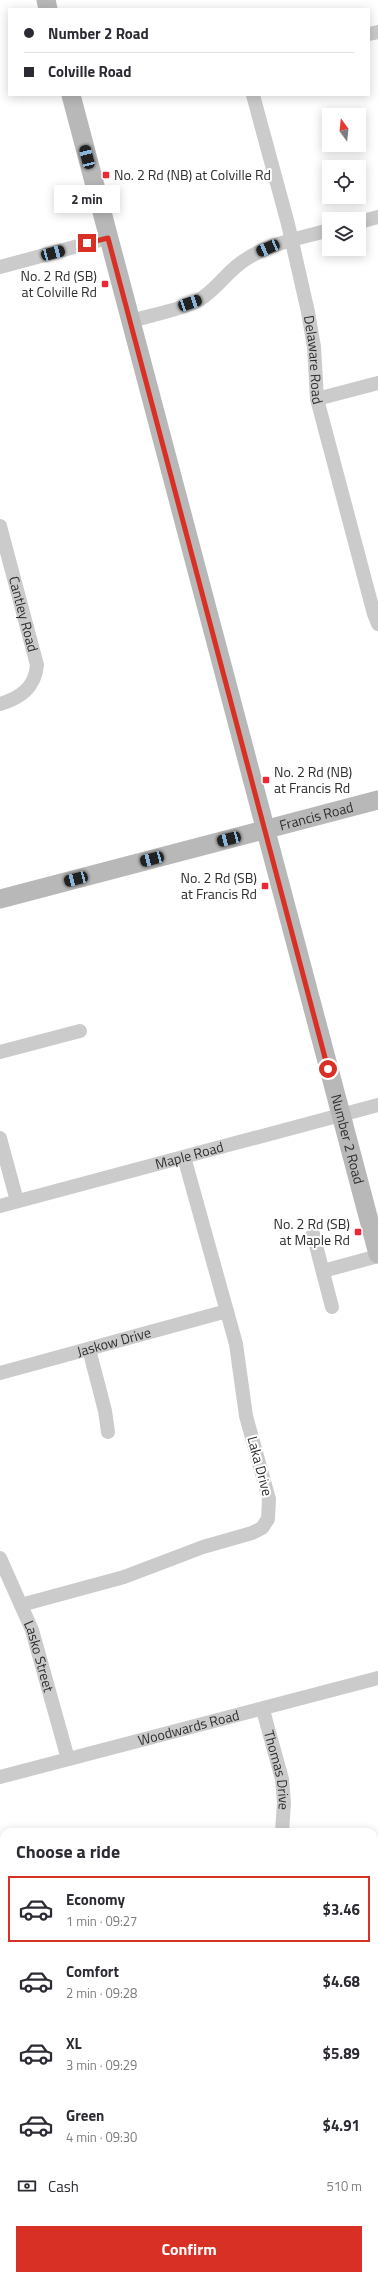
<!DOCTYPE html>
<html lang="en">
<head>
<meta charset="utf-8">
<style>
  :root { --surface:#fff; --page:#f7f7f7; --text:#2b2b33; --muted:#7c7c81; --line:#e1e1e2; --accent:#d93025 }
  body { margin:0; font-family:"Titillium Web",sans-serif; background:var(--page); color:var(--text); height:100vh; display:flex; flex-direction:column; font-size:15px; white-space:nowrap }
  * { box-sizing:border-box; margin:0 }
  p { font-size:13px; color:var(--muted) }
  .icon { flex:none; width:22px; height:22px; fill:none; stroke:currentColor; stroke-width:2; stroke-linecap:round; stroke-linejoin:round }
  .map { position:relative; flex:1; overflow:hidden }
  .sheet { position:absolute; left:0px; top:1828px; width:378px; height:452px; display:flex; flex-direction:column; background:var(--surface); border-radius:12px 12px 0 0; box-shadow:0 2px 10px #0003 }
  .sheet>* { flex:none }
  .banner { position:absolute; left:8px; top:8px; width:362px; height:88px; border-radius:0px; box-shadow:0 2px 10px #0003; display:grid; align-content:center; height:88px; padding:0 16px; background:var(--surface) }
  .needle { width:26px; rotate:345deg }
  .tools { position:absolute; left:322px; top:108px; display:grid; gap:8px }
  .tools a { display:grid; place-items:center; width:44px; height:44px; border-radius:0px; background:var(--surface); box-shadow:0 2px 10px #0003; font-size:20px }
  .end { position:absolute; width:18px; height:18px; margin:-9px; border:5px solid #d93025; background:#fff; box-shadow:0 0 0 2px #fff }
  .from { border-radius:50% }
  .bubble { position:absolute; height:28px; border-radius:0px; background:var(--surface); box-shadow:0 2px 10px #0003; font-size:13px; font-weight:700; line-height:28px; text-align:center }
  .car { position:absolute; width:12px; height:24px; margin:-12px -6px; border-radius:5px; box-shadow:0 0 3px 1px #0007; background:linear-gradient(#222 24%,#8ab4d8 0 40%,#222 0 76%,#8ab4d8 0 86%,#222 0) }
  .banner b { display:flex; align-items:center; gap:14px; height:38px; font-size:15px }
  .banner b+b { border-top:1px solid var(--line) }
  .banner i { width:10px; height:10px; background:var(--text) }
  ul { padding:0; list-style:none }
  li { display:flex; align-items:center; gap:12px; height:66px; margin:0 8px 6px; padding:0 8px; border:2px solid transparent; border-radius:0px }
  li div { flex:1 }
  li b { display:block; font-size:15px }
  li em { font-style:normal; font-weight:700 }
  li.current { border-color:var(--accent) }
  li>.icon { width:36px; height:36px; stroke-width:1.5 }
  h2 { padding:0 16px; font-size:18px; line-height:48px }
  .pay { display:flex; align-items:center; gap:10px; height:44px; padding:0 16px; font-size:15px }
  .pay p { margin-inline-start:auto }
  .primary-button { display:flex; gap:8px; margin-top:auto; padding:8px 16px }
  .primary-button a { flex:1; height:46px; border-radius:0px; background:var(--accent); color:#fff; font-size:16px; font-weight:700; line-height:46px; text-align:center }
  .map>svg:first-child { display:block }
</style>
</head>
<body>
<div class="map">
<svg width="378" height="2280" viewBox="0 0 378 2280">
  <defs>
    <pattern id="park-tufts" width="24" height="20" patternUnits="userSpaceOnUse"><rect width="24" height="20" fill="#e4ecda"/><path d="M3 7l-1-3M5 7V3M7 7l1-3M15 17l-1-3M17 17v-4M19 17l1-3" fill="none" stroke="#c4cbbb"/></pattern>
  </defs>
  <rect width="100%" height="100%" fill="#fff"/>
  <path fill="url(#park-tufts)" d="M1,1835l3,10v263l-4,1z"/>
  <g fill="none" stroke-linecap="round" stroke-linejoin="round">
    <g stroke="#cbcbcb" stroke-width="14">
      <path d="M369,34l9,-2"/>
      <path id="s1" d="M253,95l35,129 20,88 6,35 3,52 57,215 4,10"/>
      <path d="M359,222l19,-5"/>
      <path d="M0,267l108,-29"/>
      <path d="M131,321c20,-6 50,-11 68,-21 15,-9 25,-24 39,-35 26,-21 60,-26 91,-35"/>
      <path d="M317,399l61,-16"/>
      <path id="s2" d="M0,526l37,139c-2,23 -17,33 -37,39"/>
      <path d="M0,1052l80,-21"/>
      <path d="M0,1138l17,63"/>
      <path id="s3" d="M0,1206l378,-101"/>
      <path d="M313,1234l19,73"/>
      <path d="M323,1271l55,-15"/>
      <path d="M89,1349l16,62 3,21"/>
      <path id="s4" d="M0,1373l227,-62"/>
      <path id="s5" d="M0,1558l32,72 36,129"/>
      <path d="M21,1605l103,-28 79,-30 49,-14 10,-5 6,-9 1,-20 -23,-83 -10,-72 -52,-187"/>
      <path id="s6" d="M263,1710l19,69 2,24 -2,29"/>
      <path id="s7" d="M0,1777l378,-99"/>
      <path d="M374,1856h4"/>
      <path d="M374,2072l4,-1"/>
      <path d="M0,2179l4,-1"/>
    </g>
    <g stroke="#b8b8b8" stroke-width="19">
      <path d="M46,0l2,9"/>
      <path id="s8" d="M71,95l307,1159"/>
      <path id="s9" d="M0,899l378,-99"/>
      <path d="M374,2247l4,-1"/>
      <path d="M249,2280l15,-4"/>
    </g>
  </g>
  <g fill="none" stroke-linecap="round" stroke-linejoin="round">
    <path stroke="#d93025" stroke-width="5" d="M87,243l21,-5 220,831"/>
  </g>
  <g fill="#ed2834" stroke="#fff" stroke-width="1.5">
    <rect x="102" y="171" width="8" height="8" rx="2"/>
    <rect x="101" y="280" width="8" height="8" rx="2"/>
    <rect x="262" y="776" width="8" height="8" rx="2"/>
    <rect x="261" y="882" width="8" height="8" rx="2"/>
    <rect x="354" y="1228" width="8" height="8" rx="2"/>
  </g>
  <g text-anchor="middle" stroke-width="4" stroke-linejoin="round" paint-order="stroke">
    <g font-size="14" fill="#2e2e2e" stroke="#fff" text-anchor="end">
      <text x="114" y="180" text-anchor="start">No. 2 Rd (NB) at Colville Rd</text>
      <text x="97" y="281">No. 2 Rd (SB)<tspan x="97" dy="16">at Colville Rd</tspan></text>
      <text x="274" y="777" text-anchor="start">No. 2 Rd (NB)<tspan x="274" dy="16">at Francis Rd</tspan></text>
      <text x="257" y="883">No. 2 Rd (SB)<tspan x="257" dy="16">at Francis Rd</tspan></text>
      <text x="350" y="1229">No. 2 Rd (SB)<tspan x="350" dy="16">at Maple Rd</tspan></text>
    </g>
    <g font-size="14" fill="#2e2e2e" stroke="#fff">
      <text dy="5" stroke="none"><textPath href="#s1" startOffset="272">Delaware Road</textPath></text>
      <text dy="5" stroke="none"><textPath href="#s2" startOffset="91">Cantley Road</textPath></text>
      <text dy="5" stroke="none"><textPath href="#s9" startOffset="327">Francis Road</textPath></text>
      <text dy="5" stroke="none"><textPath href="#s8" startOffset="1080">Number 2 Road</textPath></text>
      <text dy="5" stroke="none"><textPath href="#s3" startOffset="196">Maple Road</textPath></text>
      <text dy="5" stroke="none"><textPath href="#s4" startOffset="118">Jaskow Drive</textPath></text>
      <text transform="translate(260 1466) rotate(75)" y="5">Laka Drive</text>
      <text dy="5" stroke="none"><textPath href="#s5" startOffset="106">Lasko Street</textPath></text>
      <text dy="5" stroke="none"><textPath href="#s7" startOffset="195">Woodwards Road</textPath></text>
      <text dy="5" stroke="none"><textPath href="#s6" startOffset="62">Thomas Drive</textPath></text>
    </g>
  </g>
</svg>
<div class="tools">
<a><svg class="needle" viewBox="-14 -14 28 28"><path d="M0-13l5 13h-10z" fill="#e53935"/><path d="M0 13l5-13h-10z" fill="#7c7c81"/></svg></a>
<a><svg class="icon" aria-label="locate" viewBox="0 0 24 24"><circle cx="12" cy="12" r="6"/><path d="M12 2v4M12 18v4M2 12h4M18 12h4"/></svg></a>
<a><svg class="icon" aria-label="layers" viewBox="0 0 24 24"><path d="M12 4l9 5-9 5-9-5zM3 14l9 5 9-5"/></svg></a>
</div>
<i class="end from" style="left:328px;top:1069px"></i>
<i class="end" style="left:87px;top:243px"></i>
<div class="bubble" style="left:54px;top:185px;width:66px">2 min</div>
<i class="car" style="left:87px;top:157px;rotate:346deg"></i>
<i class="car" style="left:268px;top:248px;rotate:247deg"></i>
<i class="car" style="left:53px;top:253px;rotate:75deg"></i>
<i class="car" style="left:190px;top:303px;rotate:71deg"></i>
<i class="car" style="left:229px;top:839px;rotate:255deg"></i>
<i class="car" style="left:152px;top:859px;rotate:255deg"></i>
<i class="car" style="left:76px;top:879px;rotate:255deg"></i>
<div class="banner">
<b><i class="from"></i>Number 2 Road</b>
<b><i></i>Colville Road</b>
</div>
<section class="sheet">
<h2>Choose a ride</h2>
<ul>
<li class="current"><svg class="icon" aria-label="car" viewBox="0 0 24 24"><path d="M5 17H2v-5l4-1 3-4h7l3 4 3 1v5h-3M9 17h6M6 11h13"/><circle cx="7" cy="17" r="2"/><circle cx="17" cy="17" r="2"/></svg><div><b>Economy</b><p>1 min · 09:27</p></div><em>$3.46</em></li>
<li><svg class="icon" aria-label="car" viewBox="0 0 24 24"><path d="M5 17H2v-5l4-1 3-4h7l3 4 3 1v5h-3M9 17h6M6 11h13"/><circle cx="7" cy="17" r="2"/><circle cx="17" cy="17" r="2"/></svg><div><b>Comfort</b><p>2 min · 09:28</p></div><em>$4.68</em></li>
<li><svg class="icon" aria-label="car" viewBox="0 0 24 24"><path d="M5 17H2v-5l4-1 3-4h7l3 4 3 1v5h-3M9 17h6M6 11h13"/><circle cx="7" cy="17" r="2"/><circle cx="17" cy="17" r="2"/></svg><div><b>XL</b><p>3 min · 09:29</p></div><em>$5.89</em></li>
<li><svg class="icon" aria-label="car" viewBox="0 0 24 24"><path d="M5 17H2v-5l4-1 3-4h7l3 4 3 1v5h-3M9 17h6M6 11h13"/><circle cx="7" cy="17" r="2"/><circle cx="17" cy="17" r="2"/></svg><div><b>Green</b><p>4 min · 09:30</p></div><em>$4.91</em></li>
</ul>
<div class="pay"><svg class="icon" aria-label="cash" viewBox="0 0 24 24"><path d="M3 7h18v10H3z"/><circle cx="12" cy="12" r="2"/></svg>Cash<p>510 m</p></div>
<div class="primary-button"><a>Confirm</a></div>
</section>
</div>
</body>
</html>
